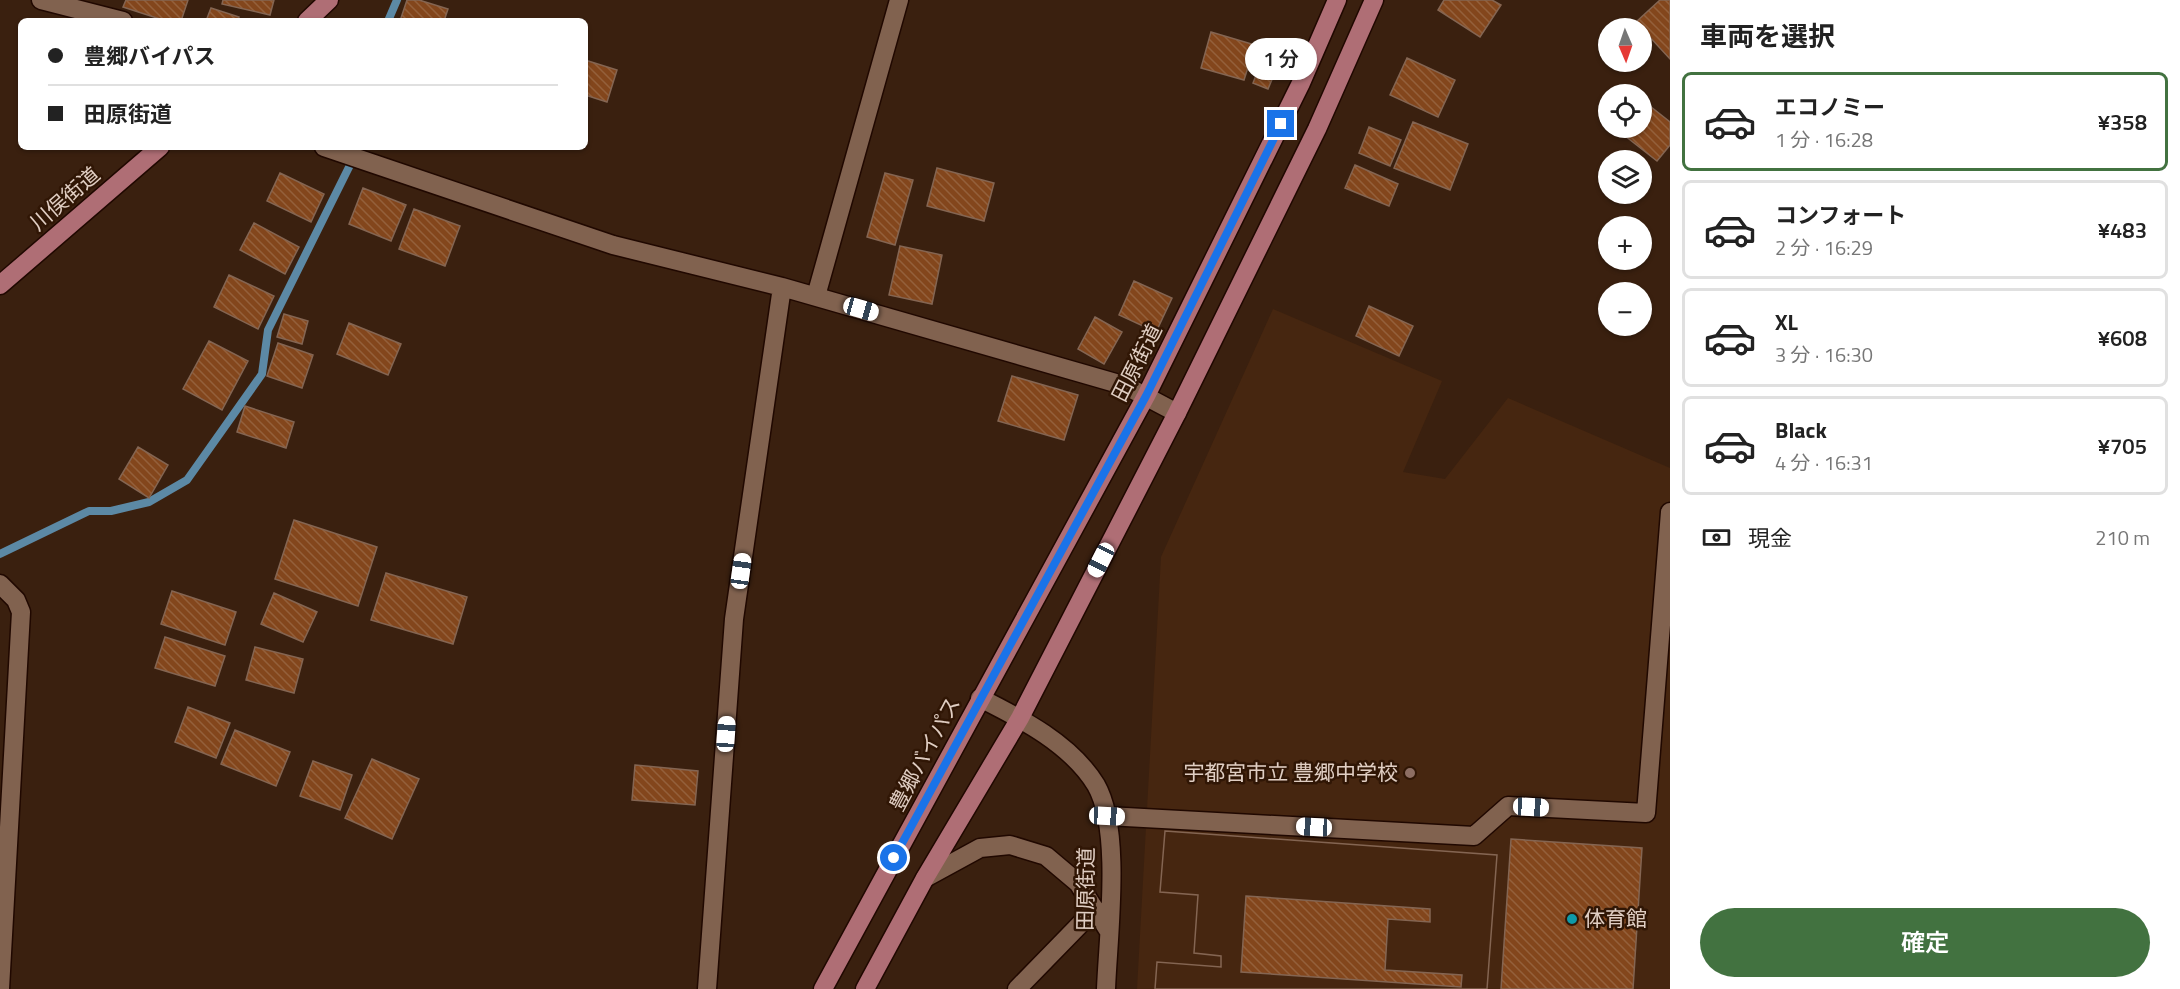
<!DOCTYPE html>
<html lang="ja">
<head>
<meta charset="utf-8">
<style>
  :root { --surface:#fff; --page:#f2f2f2; --text:#222; --muted:#767676; --line:#e0e0e0; --accent:#427240 }
  body { margin:0; font-family:"Titillium Web","Noto Sans JP",sans-serif; background:var(--page); color:var(--text); height:100vh; display:flex; flex-direction:column; font-size:22px; white-space:nowrap }
  * { box-sizing:border-box; margin:0 }
  p { font-size:20px; color:var(--muted) }
  .icon { flex:none; width:33px; height:33px; fill:none; stroke:currentColor; stroke-width:2; stroke-linecap:round; stroke-linejoin:round }
  .map { position:relative; flex:1; overflow:hidden }
  .drawer { display:flex; flex-direction:column; background:var(--surface); width:510px }
  .drawer>* { flex:none }
  .banner { position:absolute; left:18px; top:18px; width:570px; height:132px; border-radius:9px; box-shadow:0 2px 4px #0004; display:grid; align-content:center; height:132px; padding:0 30px; background:var(--surface) }
  .needle { width:39px; rotate:178deg }
  .fabs { position:absolute; left:1598px; top:18px; display:grid; gap:12px }
  .fabs a { display:grid; place-items:center; width:54px; height:54px; border-radius:50%; background:var(--surface); box-shadow:0 2px 4px #0004; font-size:30px }
  .end { position:absolute; width:27px; height:27px; margin:-14px; border:8px solid #1a73e8; background:#fff; box-shadow:0 0 0 3px #fff }
  .from { border-radius:50% }
  .bubble { position:absolute; height:42px; border-radius:21px; background:var(--surface); box-shadow:0 2px 4px #0004; font-size:20px; font-weight:600; line-height:42px; text-align:center }
  .car { position:absolute; width:18px; height:36px; margin:-18px -9px; border-radius:8px; box-shadow:0 0 4px 2px #0007; background:linear-gradient(#fff 24%,#345 0 40%,#fff 0 76%,#345 0 86%,#fff 0) }
  .banner b { display:flex; align-items:center; gap:21px; height:57px; font-size:22px }
  .banner b+b { border-top:2px solid var(--line) }
  .banner i { width:15px; height:15px; background:var(--text) }
  ul { padding:0; list-style:none }
  li { display:flex; align-items:center; gap:18px; height:99px; margin:0 12px 9px; padding:0 18px; border:3px solid var(--line); border-radius:9px }
  li div { flex:1 }
  li b { display:block; font-size:22px }
  li em { font-style:normal; font-weight:600 }
  li.active { border-color:var(--accent) }
  li>.icon { width:54px; height:54px; stroke-width:1.5 }
  h2 { padding:0 30px; font-size:27px; line-height:72px }
  .pay { display:flex; align-items:center; gap:15px; height:66px; padding:0 30px; font-size:22px }
  .pay p { margin-inline-start:auto }
  .cta { display:flex; gap:12px; margin-top:auto; padding:12px 30px }
  .cta a { flex:1; height:69px; border-radius:36px; background:var(--accent); color:#fff; font-size:24px; font-weight:600; line-height:69px; text-align:center }
  main { display:flex; flex:1; min-height:0 }
  .map>svg:first-child { display:block }
</style>
</head>
<body>
<main>
<div class="map">
<svg width="1670" height="989" viewBox="0 0 1670 989">
  <defs>
    <pattern id="building-back-hatch" width="6" height="6" patternUnits="userSpaceOnUse" patternTransform="scale(1.5)"><rect width="6" height="6" fill="#83461c"/><path d="M-1 5l2 2M0 0l6 6M5-1l2 2" fill="none" stroke="#94603b"/></pattern>
  </defs>
  <rect width="100%" height="100%" fill="#3a200f"/>
  <path fill="#462610" d="M1273,309l169,72 -39,91 42,7 63,-81 162,70v521h-533l24,-432z"/>
  <g fill="none" stroke-linecap="round" stroke-linejoin="round">
    <path stroke="#5c89a5" stroke-width="8" d="M388,21l9,-21
      M0,554l89,-43h22l38,-9 38,-22 75,-106 6,-44 91,-183"/>
  </g>
  <path fill="url(#building-back-hatch)" stroke="#846552" stroke-width="1.5" fill-rule="evenodd" d="M126,0h62l-7,21h-15l-43,-14z
    M223,0h51l-4,15 -48,-11z
    M407,0h12l29,9 -4,12h-44z
    M1444,0h48l9,5 -21,32 -42,-27z
    M1660,0h10v59l-34,-37z
    M211,8l28,9 -1,4h-32z
    M1211,32l44,13 -11,35 -43,-12z
    M1267,47l16,6 -15,36 -15,-6z
    M1407,58l48,22 -17,37 -48,-22z
    M585,60l32,10 -10,32 -22,-7z
    M1641,99l29,23v23l-13,16 -42,-33h26z
    M1413,122l55,22 -18,46 -56,-22z
    M1369,127l32,13 -11,26 -31,-13z
    M1355,165l43,19 -9,22 -44,-18z
    M937,168l57,15 -10,38 -57,-15z
    M280,173l44,21 -13,28 -44,-21z
    M885,173l28,7 -18,65 -28,-8z
    M363,188l43,17 -15,36 -42,-17z
    M414,209l46,17 -15,40 -46,-17z
    M254,223l45,24 -14,27 -45,-24z
    M900,246l42,9 -10,49 -43,-9z
    M229,275l45,21 -16,33 -44,-22z
    M1134,281l38,17 -16,34 -37,-17z
    M1369,306l44,20 -14,30 -43,-20z
    M284,314l24,7 -6,23 -25,-7z
    M1095,317l27,15 -18,32 -26,-15z
    M349,323l52,21 -13,31 -51,-21z
    M209,341l39,20 -26,49 -39,-21z
    M278,343l35,12 -11,33 -35,-12z
    M1012,376l66,19 -14,45 -66,-19z
    M245,406l49,16 -8,26 -49,-16z
    M138,447l30,18 -19,33 -30,-19z
    M294,520l83,27 -19,59 -83,-27z
    M386,573l81,24 -14,47 -82,-24z
    M172,591l64,21 -11,33 -64,-21z
    M274,593l43,19 -14,30 -42,-18z
    M165,637l60,19 -10,30 -60,-18z
    M255,647l48,12 -9,34 -48,-13z
    M188,707l42,16 -14,35 -41,-16z
    M235,730l55,22 -14,34 -55,-22z
    M372,759l47,20 -27,60 -47,-21z
    M313,761l39,14 -12,35 -40,-14z
    M635,765l63,6 -3,34 -63,-5z
    M1165,831l332,24 -10,134h-332l2,-27 64,5v-11l-27,-3 4,-58 -38,-3zM1246,896l184,13v13l-42,-3 -3,51 77,5 -1,12 -220,-15z
    M1165,831l332,24 -10,134h-332l2,-27 64,5v-11l-27,-3 4,-58 -38,-3z
    M1511,839l131,9 -9,141h-132z"/>
  <g fill="none" stroke-linecap="round" stroke-linejoin="round">
    <defs>
      <path id="minor" d="M41,0l82,21
        M324,147l289,98 169,42 344,99 51,27
        M816,296l83,-296
        M0,584l16,16 5,12 -21,377
        M980,698c42,21 91,46 116,87 26,45 12,151 10,204
        M1107,816l367,20 34,-30 138,7 24,-301
        M925,878l55,-30 30,-3 36,11 32,27 30,47
        M707,989l27,-370 48,-332
        M1017,989l78,-80"/>
      <path id="major" d="M307,21l22,-21
        M0,285l160,-138
        M823,989l323,-593 155,-313 36,-83
        M865,989l60,-111 95,-160 157,-305 140,-284 57,-129"/>
    </defs>
    <use href="#minor" stroke="#200800" stroke-width="21"/>
    <use href="#major" stroke="#200800" stroke-width="21"/>
    <use href="#minor" stroke="#81624f" stroke-width="18"/>
    <use href="#major" stroke="#af6e75" stroke-width="18"/>
  </g>
  <g fill="none" stroke-linecap="round" stroke-linejoin="round">
    <path stroke="#1a73e8" stroke-width="8" d="M894,858l252,-462 135,-272"/>
  </g>
  <circle fill="#8d6e63" stroke="#301605" stroke-width="2" cx="1410" cy="773" r="6"/>
  <circle fill="#0f9aa8" stroke="#301605" stroke-width="2" cx="1572" cy="919" r="6"/>
  <g text-anchor="middle" stroke-width="5" stroke-linejoin="round" paint-order="stroke">
    <g font-size="21" fill="#e0cec3" stroke="#301605">
      <text transform="translate(65 199) rotate(-41)" y="7">川俣街道</text>
      <text transform="translate(1137 363) rotate(-63)" y="7">田原街道</text>
      <text transform="translate(925 754) rotate(-62)" y="7">豊郷バイパス</text>
      <text transform="translate(1086 889) rotate(-89)" y="7">田原街道</text>
    </g>
    <g font-size="21" fill="#e0cec3" stroke="#301605" text-anchor="end">
      <text x="1398" y="780">宇都宮市立 豊郷中学校</text>
      <text x="1584" y="926" text-anchor="start">体育館</text>
    </g>
  </g>
</svg>
<div class="fabs">
<a><svg class="needle" viewBox="-14 -14 28 28"><path d="M0-13l5 13h-10z" fill="#e53935"/><path d="M0 13l5-13h-10z" fill="#767676"/></svg></a>
<a><svg class="icon" aria-label="locate" viewBox="0 0 24 24"><circle cx="12" cy="12" r="6"/><path d="M12 2v4M12 18v4M2 12h4M18 12h4"/></svg></a>
<a><svg class="icon" aria-label="layers" viewBox="0 0 24 24"><path d="M12 4l9 5-9 5-9-5zM3 14l9 5 9-5"/></svg></a>
<a>+</a>
<a>−</a>
</div>
<i class="end from" style="left:894px;top:858px"></i>
<i class="end" style="left:1281px;top:124px"></i>
<div class="bubble" style="left:1245px;top:38px;width:72px">1 分</div>
<i class="car" style="left:861px;top:309px;rotate:106deg"></i>
<i class="car" style="left:1101px;top:560px;rotate:207deg"></i>
<i class="car" style="left:741px;top:571px;rotate:8deg"></i>
<i class="car" style="left:726px;top:734px;rotate:4deg"></i>
<i class="car" style="left:1531px;top:807px;rotate:93deg"></i>
<i class="car" style="left:1107px;top:816px;rotate:93deg"></i>
<i class="car" style="left:1314px;top:827px;rotate:273deg"></i>
<div class="banner">
<b><i class="from"></i>豊郷バイパス</b>
<b><i></i>田原街道</b>
</div>
</div>
<section class="drawer">
<h2>車両を選択</h2>
<ul>
<li class="active"><svg class="icon" aria-label="car" viewBox="0 0 24 24"><path d="M5 17H2v-5l4-1 3-4h7l3 4 3 1v5h-3M9 17h6M6 11h13"/><circle cx="7" cy="17" r="2"/><circle cx="17" cy="17" r="2"/></svg><div><b>エコノミー</b><p>1 分 · 16:28</p></div><em>¥358</em></li>
<li><svg class="icon" aria-label="car" viewBox="0 0 24 24"><path d="M5 17H2v-5l4-1 3-4h7l3 4 3 1v5h-3M9 17h6M6 11h13"/><circle cx="7" cy="17" r="2"/><circle cx="17" cy="17" r="2"/></svg><div><b>コンフォート</b><p>2 分 · 16:29</p></div><em>¥483</em></li>
<li><svg class="icon" aria-label="car" viewBox="0 0 24 24"><path d="M5 17H2v-5l4-1 3-4h7l3 4 3 1v5h-3M9 17h6M6 11h13"/><circle cx="7" cy="17" r="2"/><circle cx="17" cy="17" r="2"/></svg><div><b>XL</b><p>3 分 · 16:30</p></div><em>¥608</em></li>
<li><svg class="icon" aria-label="car" viewBox="0 0 24 24"><path d="M5 17H2v-5l4-1 3-4h7l3 4 3 1v5h-3M9 17h6M6 11h13"/><circle cx="7" cy="17" r="2"/><circle cx="17" cy="17" r="2"/></svg><div><b>Black</b><p>4 分 · 16:31</p></div><em>¥705</em></li>
</ul>
<div class="pay"><svg class="icon" aria-label="cash" viewBox="0 0 24 24"><path d="M3 7h18v10H3z"/><circle cx="12" cy="12" r="2"/></svg>現金<p>210 m</p></div>
<div class="cta"><a>確定</a></div>
</section>
</main>
</body>
</html>
